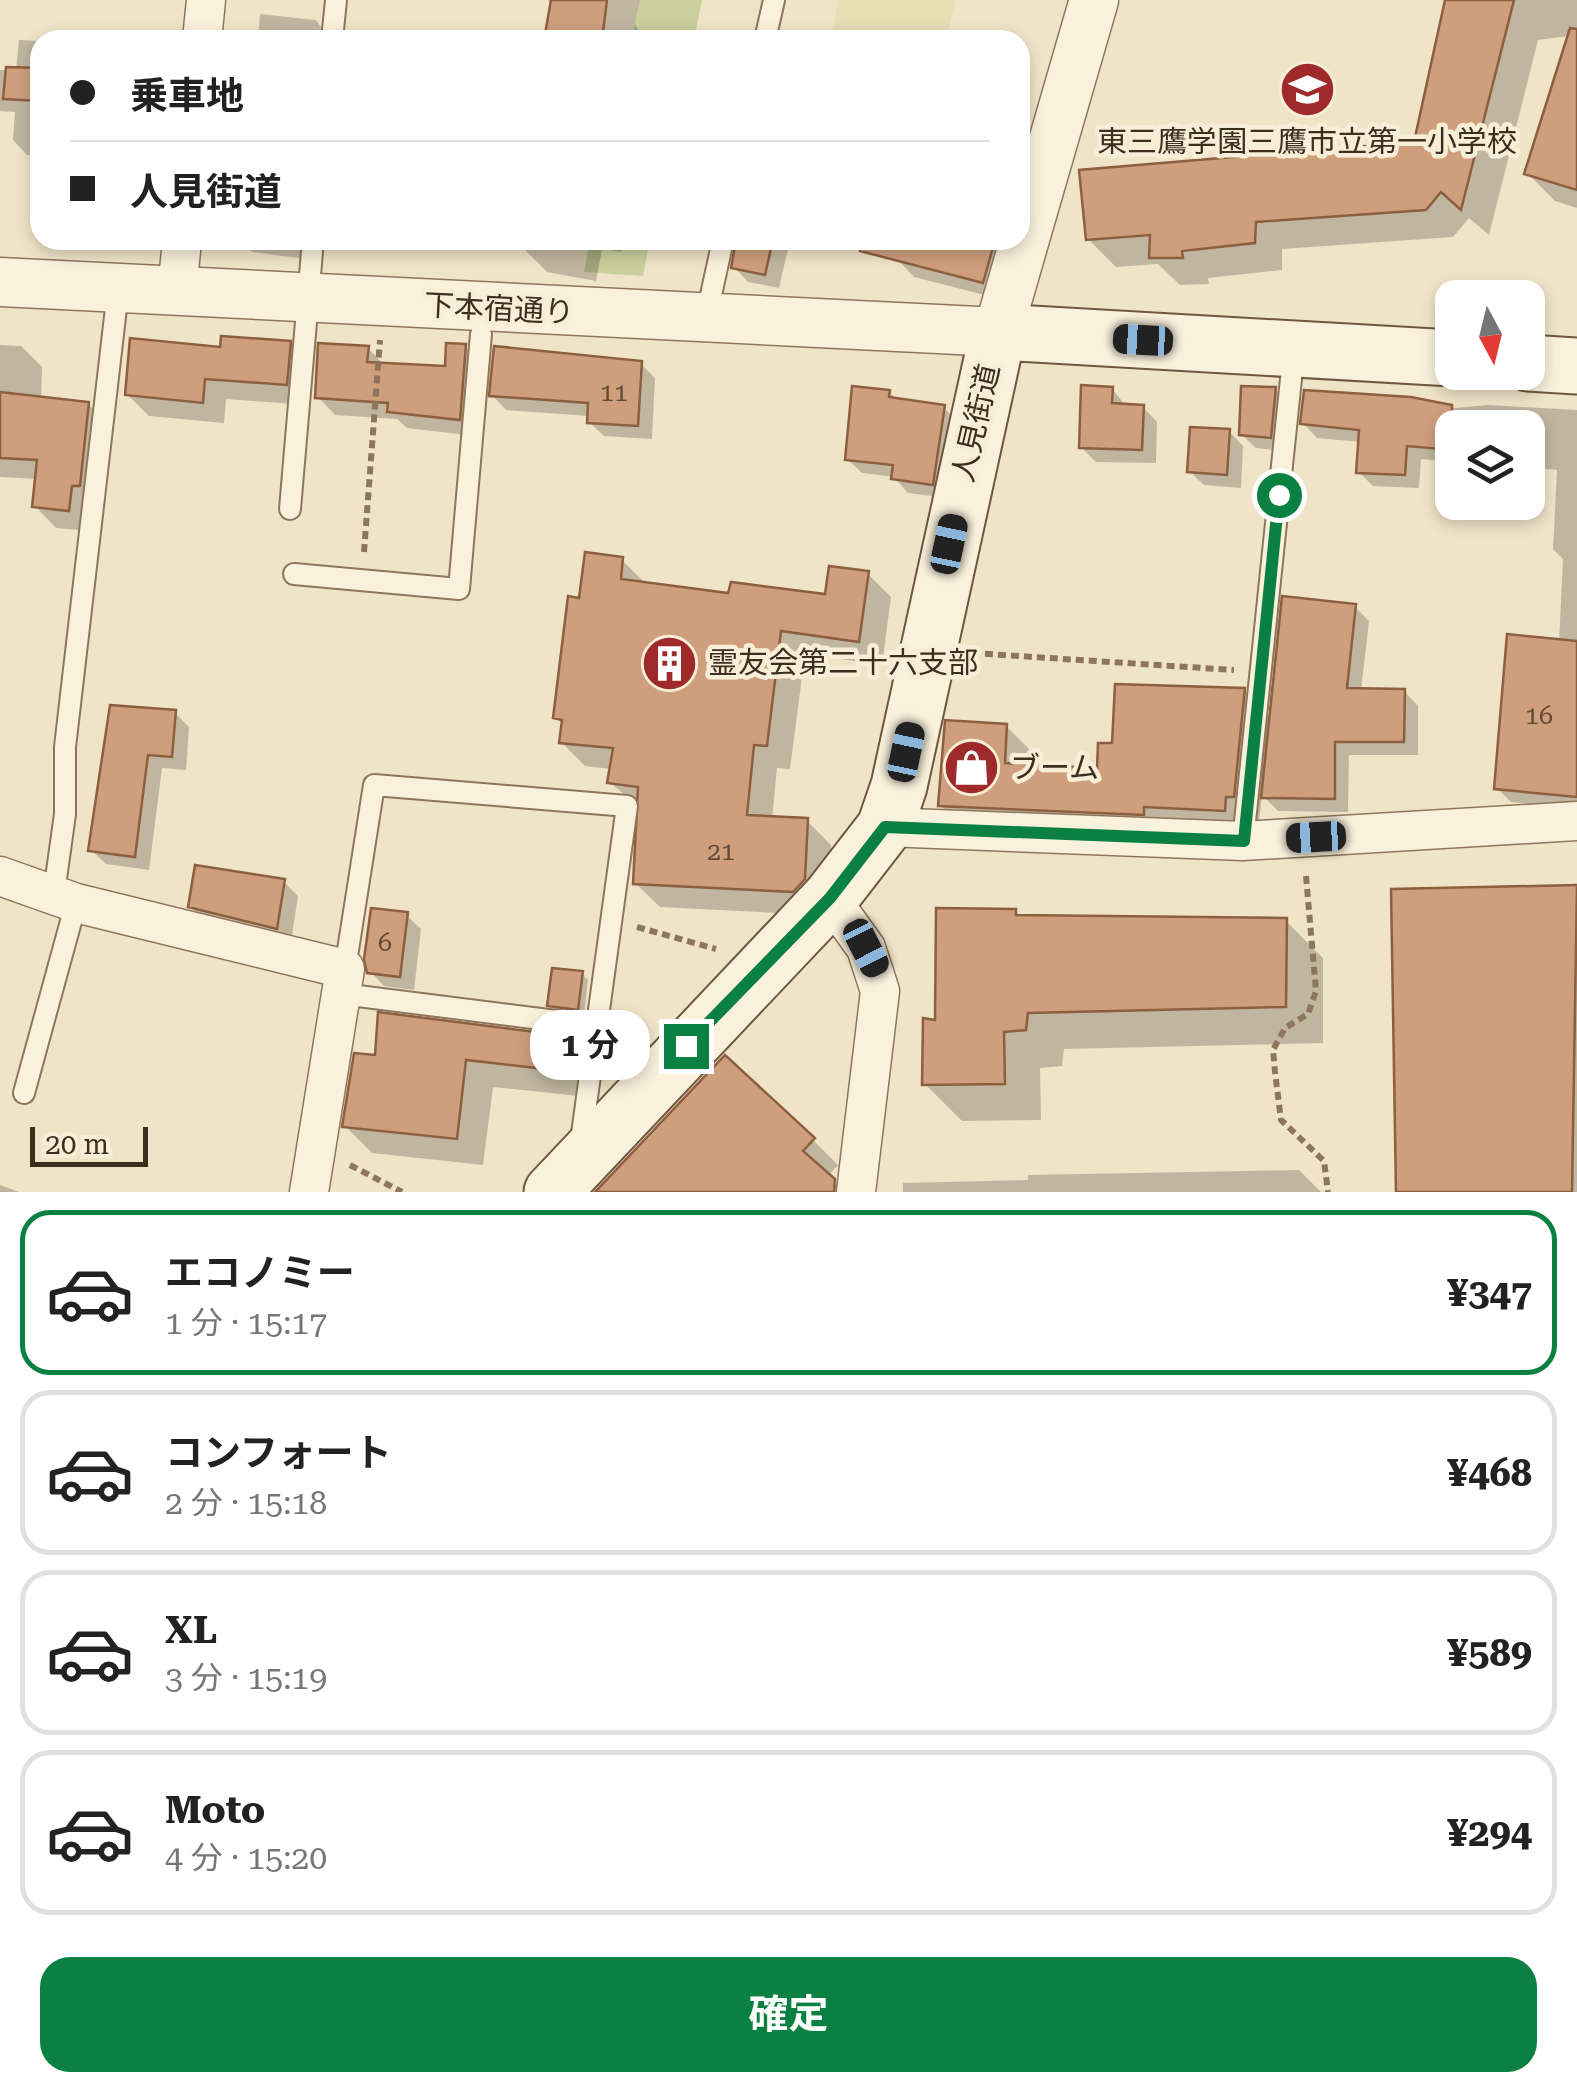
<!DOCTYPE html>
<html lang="ja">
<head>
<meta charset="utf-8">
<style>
  :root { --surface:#fff; --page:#f6f6f6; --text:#222; --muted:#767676; --line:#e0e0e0; --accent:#0b8043 }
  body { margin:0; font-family:"Roboto Serif","Noto Sans JP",serif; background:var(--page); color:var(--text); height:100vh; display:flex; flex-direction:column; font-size:38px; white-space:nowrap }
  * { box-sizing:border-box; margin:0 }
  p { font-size:32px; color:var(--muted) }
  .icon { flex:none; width:55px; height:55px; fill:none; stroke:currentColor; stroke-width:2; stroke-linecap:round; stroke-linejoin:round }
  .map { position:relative; height:1192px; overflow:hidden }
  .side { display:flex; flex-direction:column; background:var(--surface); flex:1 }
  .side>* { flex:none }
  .top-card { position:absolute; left:30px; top:30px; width:1000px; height:220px; border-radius:30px; box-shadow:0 5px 15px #0003; display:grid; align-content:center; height:220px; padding:0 40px; background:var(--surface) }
  .needle { width:65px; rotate:173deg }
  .buttons { position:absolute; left:1435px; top:280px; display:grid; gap:20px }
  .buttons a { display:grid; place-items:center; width:110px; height:110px; border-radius:20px; background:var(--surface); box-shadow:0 5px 15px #0003; font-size:50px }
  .scale { position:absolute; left:30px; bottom:25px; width:118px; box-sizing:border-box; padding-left:10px; border:5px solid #3d2e20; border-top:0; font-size:28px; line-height:35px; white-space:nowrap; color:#3d2e20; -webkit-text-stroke:8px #f7eed8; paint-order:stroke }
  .end { position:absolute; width:45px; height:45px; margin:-22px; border:12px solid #0b8043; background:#fff; box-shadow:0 0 0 5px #fff }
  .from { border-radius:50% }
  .bubble { position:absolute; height:70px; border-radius:30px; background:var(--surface); box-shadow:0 5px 15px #0003; font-size:32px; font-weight:700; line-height:70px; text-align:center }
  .car { position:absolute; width:30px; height:60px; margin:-30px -15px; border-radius:12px; box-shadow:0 0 8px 2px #0007; background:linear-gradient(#222 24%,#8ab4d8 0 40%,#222 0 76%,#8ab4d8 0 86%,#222 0) }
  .top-card b { display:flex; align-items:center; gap:35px; height:95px; font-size:38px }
  .top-card b+b { border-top:2px solid var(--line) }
  .top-card i { width:25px; height:25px; background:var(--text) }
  ul { padding:18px 0 0; list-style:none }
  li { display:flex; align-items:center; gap:30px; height:165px; margin:0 20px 15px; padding:0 20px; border:5px solid var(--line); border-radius:30px }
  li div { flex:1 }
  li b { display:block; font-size:38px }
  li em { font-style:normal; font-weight:700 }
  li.active { border-color:var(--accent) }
  li>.icon { width:90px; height:90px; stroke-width:1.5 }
  .cta { display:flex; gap:20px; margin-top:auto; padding:20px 40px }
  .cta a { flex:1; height:115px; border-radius:30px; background:var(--accent); color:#fff; font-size:40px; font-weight:700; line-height:115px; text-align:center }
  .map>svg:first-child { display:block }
</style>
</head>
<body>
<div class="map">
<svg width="1577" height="1192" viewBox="0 0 1577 1192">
  <rect width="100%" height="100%" fill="#f0e4c8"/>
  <path fill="#e6deb5" d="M839,0h117l-10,40h-116z"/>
  <path fill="#c9cf9b" d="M640,0h62l-8,40h-62z
    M590,240h60l-7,36 -59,-4z"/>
  <path fill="#0003" d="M548,0h92l-5,24 9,16h-98l7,-35z
    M1448,0h129v208l-22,-7 -28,-28 43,-137 -32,4 -49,195 -20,-17 -16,19 -171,12v21l-74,8 1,6 -29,1 -22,-21 -42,3 -28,-28 328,-95z
    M260,14l56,6 14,20h-72z
    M19,40l21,1v115l-13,-1 -14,-15 2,-28 -15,-1v-41h16z
    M240,240h68l-2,19 -54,-7z
    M515,240h109l-3,12 -19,-3 -6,32 -49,-9z
    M738,240h52l-11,48 -31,-6 -14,-15z
    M902,240h115l-17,59 -86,-22 -17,-18z
    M289,344l22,21 -3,40 -82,-6 -2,24 -75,-7 -22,-22 96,-45z
    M0,345l21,1 21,21 -1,32 47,5 21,21 -20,106 -33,-3 -21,-22 3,-27 -38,-2z
    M465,347l17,17 -6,72 -69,-8 -10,-9 -62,-4 -17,-18 50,-49 17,18 63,3z
    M641,364l14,14 -3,61 -48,-3 -15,-14v-6l-83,-6 -14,-15z
    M1112,389l14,17 17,1 14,15 -1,41 -60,-1 -15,-15z
    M1275,390l15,14 -5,47 -29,-3 -15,-14z
    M889,392l9,9 46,7 14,14 -11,76 -39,-5 -14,-16 -32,-4 -15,-14z
    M1410,399l45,9 33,-3 89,5v399l-66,-7 -14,-14 62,-146 4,-83 -10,-10 4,-79 -29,-3v-39h-76v34l-31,-3 -2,29 -46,-2 -14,-14 2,-30 -44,-4 -14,-15z
    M1229,431l14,15 -2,42 -37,-3 -15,-14z
    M622,560l25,25 83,10 97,1 40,-23 24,24 -9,68 -77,-11 -15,115 -13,-1 -5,51 35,2 24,24 -3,58 -11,12 -157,-8 -25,-24 5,-76 -31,-25 3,-13 -27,-3 -24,-24 3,-17 -8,-8 25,-116z
    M1354,606l15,15 -8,70h43l14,15v49h-69l-1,57 -70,-1 -16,-16 -3,28 -293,8 -26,-26 66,-79 26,26 -1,15 68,3 16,-24 129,-55 28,28z
    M112,707l63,6 14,14 -3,43 -24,-2 -13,102 -43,-6 -15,-14z
    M284,882l14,14 -7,46 -86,-21 -15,-15z
    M1577,888v304h-178l-6,-301z
    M1015,911l7,7 264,3 37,37v85l-259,6 -2,17 -22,2 1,52 -79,1 -37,-37 13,-62z
    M406,915l15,14 -7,61 -30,-4 -14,-15z
    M582,974l6,6 -4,35 -27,-3 -7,-7z
    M574,1040l27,27 -3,31 -105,-11 -10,78 -111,-12 -27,-27 33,-68z
    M813,1140l25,25 -10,11 15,16h-246z
    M1299,1170l22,22h-418v-9l125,-3v-5z
    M0,1185l19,7h-19z"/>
  <path fill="#cf9f7d" stroke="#8d5f41" stroke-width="2.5" d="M551,0h56l-5,40h-58z
    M1445,0h69l-53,210 -20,-18 -15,18 -170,12 -1,21 -73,8 1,7h-34l1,-23 -64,5 -7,-70 335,-28z
    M1570,28l7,1v161l-53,-16z
    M6,67l34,1v33l-37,-2z
    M736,240h37l-8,35 -34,-7z
    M862,240h133l-12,43 -123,-32z
    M221,336l70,5 -4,44 -82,-6 -2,24 -78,-8 5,-57 90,9z
    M318,343l51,3 -2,16 78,4 1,-23 20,1 -6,76 -73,-8 1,-9 -73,-5z
    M494,346l148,15 -4,65 -51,-3 1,-20 -99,-7z
    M1081,385l32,2 -1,16 32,2 -2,45 -63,-2z
    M852,386l38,4 -1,7 56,8 -12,80 -42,-6 2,-14 -48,-5z
    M1241,386l35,1 -5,51 -32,-3z
    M1304,390l107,7 41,8v45l-45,-4 -2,29 -49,-2 3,-43 -59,-6z
    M0,392l89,10 -9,84h-8l-3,25 -37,-4 5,-47 -37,-2z
    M1190,427l40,2 -3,46 -40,-3z
    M585,552l38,5 -2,22 107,14 3,-11 94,12 4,-28 40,5 -10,71 -78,-11 -14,115 -13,-1 -7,70 61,3 -3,61 -12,13 -160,-8 5,-97 -31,-4 6,-35 -54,-5 3,-23 -9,-2 15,-122 11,2z
    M1282,596l74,8 -9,84 58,1 -1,53h-69v57l-74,-1z
    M1507,634l70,7v156l-83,-8z
    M1115,684l130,4 -11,109h-8l-1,14 -81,-4v8l-206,-9 7,-86 62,4 -2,39 92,5 1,-25h14z
    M110,705l66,5 -4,47 -24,-2 -13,102 -47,-6z
    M195,865l90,14 -8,50 -89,-22z
    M1577,885l-5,307h-176l-5,-303z
    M371,908l37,4 -8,65 -33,-4 -3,-14z
    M936,908l80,1v6l271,3 -1,89 -258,6 -2,17 -22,2 1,52 -83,1 1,-67 12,2z
    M552,968l31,3 -5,39 -31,-4z
    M378,1012l197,25 -4,35 -105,-12 -9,79 -115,-12 12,-74 21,2z
    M725,1055l90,83 -12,13 32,28 -1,13h-239z"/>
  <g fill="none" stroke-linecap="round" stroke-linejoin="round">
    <defs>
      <path id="service" d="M332,40l4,-40
        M765,40l9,-40
        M706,318l17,-78
        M290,509l23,-269
        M294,574l165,15 22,-255
        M1243,841l51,-491
        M54,893l11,-79v-67l53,-456
        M345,969l29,-184 253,21 -46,335
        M342,994l254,32
        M24,1093l52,-190"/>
      <path id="minor" d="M202,40l4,-40
        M177,292l5,-52
        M885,827l358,14 334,-20
        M0,876l76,27 269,66 -36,223
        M830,898l36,50 14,43 -24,201"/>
      <path id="tertiary" d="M0,282l998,50 96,-332"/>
      <path id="secondary" d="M1528,363l49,3
        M552,1192l278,-294 55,-71 14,-41 99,-454 454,26"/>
    </defs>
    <use href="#service" stroke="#8d765c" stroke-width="24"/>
    <use href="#minor" stroke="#8d765c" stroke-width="41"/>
    <use href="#tertiary" stroke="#8d765c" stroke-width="51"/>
    <use href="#secondary" stroke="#6f573f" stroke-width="59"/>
    <path stroke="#8d765c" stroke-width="6" stroke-dasharray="8 5" stroke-linecap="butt" d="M364,552l16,-212
      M972,653l262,17
      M1306,876l10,115 -8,23 -23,14 -12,22 2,22 6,48 43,41 4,31
      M637,927l79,22
      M350,1165l52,27"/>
    <use href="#service" stroke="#faf1dc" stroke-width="20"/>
    <use href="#minor" stroke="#faf1dc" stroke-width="38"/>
    <use href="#tertiary" stroke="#faf1dc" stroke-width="48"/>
    <use href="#secondary" stroke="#faf1dc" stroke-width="55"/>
  </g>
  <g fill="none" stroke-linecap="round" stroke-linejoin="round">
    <path stroke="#0b8043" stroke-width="12" d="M686,1046l144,-148 55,-71 359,14 35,-346"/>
  </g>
  <defs>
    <symbol id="school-disc" viewBox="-11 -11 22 22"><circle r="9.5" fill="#9e2a2b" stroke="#f7eed8"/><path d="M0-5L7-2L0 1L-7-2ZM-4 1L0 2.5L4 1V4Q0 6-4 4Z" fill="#fff"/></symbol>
    <symbol id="building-disc" viewBox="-11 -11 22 22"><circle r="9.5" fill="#9e2a2b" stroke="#f7eed8"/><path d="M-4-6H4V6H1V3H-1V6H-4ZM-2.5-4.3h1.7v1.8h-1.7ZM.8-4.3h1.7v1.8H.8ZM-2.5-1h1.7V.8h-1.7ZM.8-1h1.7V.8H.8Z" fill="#fff"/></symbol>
    <symbol id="shop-disc" viewBox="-11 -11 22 22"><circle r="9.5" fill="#9e2a2b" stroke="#f7eed8"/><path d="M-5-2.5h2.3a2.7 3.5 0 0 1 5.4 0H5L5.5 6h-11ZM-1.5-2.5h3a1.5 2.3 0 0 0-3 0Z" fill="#fff"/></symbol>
  </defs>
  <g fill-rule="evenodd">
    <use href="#school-disc" x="1276" y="58" width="63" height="63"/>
    <use href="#building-disc" x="638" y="632" width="63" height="63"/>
    <use href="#shop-disc" x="940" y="736" width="63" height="63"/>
  </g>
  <g text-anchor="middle" stroke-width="9" stroke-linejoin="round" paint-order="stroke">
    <g font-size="25" fill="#624a37">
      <text x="614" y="401">11</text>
      <text x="1539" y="724">16</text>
      <text x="721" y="860">21</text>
      <text x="385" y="951">6</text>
    </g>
    <g font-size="30" fill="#3d2e20" stroke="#f7eed8" text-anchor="start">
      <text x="1307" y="152" text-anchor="middle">東三鷹学園三鷹市立第一小学校</text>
      <text x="708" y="673">霊友会第二十六支部</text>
      <text x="1010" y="778">ブーム</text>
    </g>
    <g font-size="30" fill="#3d2e20" stroke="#f7eed8">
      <text transform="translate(499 309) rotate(3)" y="10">下本宿通り</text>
      <text transform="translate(976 423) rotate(-77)" y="10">人見街道</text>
    </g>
  </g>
</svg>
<div class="buttons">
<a><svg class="needle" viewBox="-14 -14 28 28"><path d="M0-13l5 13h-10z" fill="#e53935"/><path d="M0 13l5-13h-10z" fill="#767676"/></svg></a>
<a><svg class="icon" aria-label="layers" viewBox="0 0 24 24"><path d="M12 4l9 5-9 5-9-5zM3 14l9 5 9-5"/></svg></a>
</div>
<div class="scale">20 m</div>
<i class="end from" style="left:1279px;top:495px"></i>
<i class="end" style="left:686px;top:1046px"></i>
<div class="bubble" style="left:530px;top:1010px;width:120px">1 分</div>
<i class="car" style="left:1143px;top:340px;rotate:273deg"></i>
<i class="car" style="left:949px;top:544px;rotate:12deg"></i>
<i class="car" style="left:906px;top:752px;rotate:12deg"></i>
<i class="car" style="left:1316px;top:837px;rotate:267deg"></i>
<i class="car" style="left:866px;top:948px;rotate:153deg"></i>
<div class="top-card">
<b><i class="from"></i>乗車地</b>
<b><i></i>人見街道</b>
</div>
</div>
<section class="side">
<ul>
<li class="active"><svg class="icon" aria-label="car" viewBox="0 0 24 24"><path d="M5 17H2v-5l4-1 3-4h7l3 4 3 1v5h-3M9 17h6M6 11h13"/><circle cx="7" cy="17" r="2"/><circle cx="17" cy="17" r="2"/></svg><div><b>エコノミー</b><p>1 分 · 15:17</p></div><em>¥347</em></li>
<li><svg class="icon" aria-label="car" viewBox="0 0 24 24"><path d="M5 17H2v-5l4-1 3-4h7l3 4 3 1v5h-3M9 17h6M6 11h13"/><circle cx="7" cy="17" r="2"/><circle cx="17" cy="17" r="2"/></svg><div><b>コンフォート</b><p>2 分 · 15:18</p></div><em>¥468</em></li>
<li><svg class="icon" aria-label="car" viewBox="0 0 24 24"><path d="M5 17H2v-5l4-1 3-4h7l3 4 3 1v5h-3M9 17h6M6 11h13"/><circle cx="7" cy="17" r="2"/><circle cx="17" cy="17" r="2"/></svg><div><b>XL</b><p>3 分 · 15:19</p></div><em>¥589</em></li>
<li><svg class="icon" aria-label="car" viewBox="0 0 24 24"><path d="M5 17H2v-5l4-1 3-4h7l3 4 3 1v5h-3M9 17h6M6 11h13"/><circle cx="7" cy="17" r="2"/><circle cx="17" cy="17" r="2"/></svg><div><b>Moto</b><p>4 分 · 15:20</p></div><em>¥294</em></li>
</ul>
<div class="cta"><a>確定</a></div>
</section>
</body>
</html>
